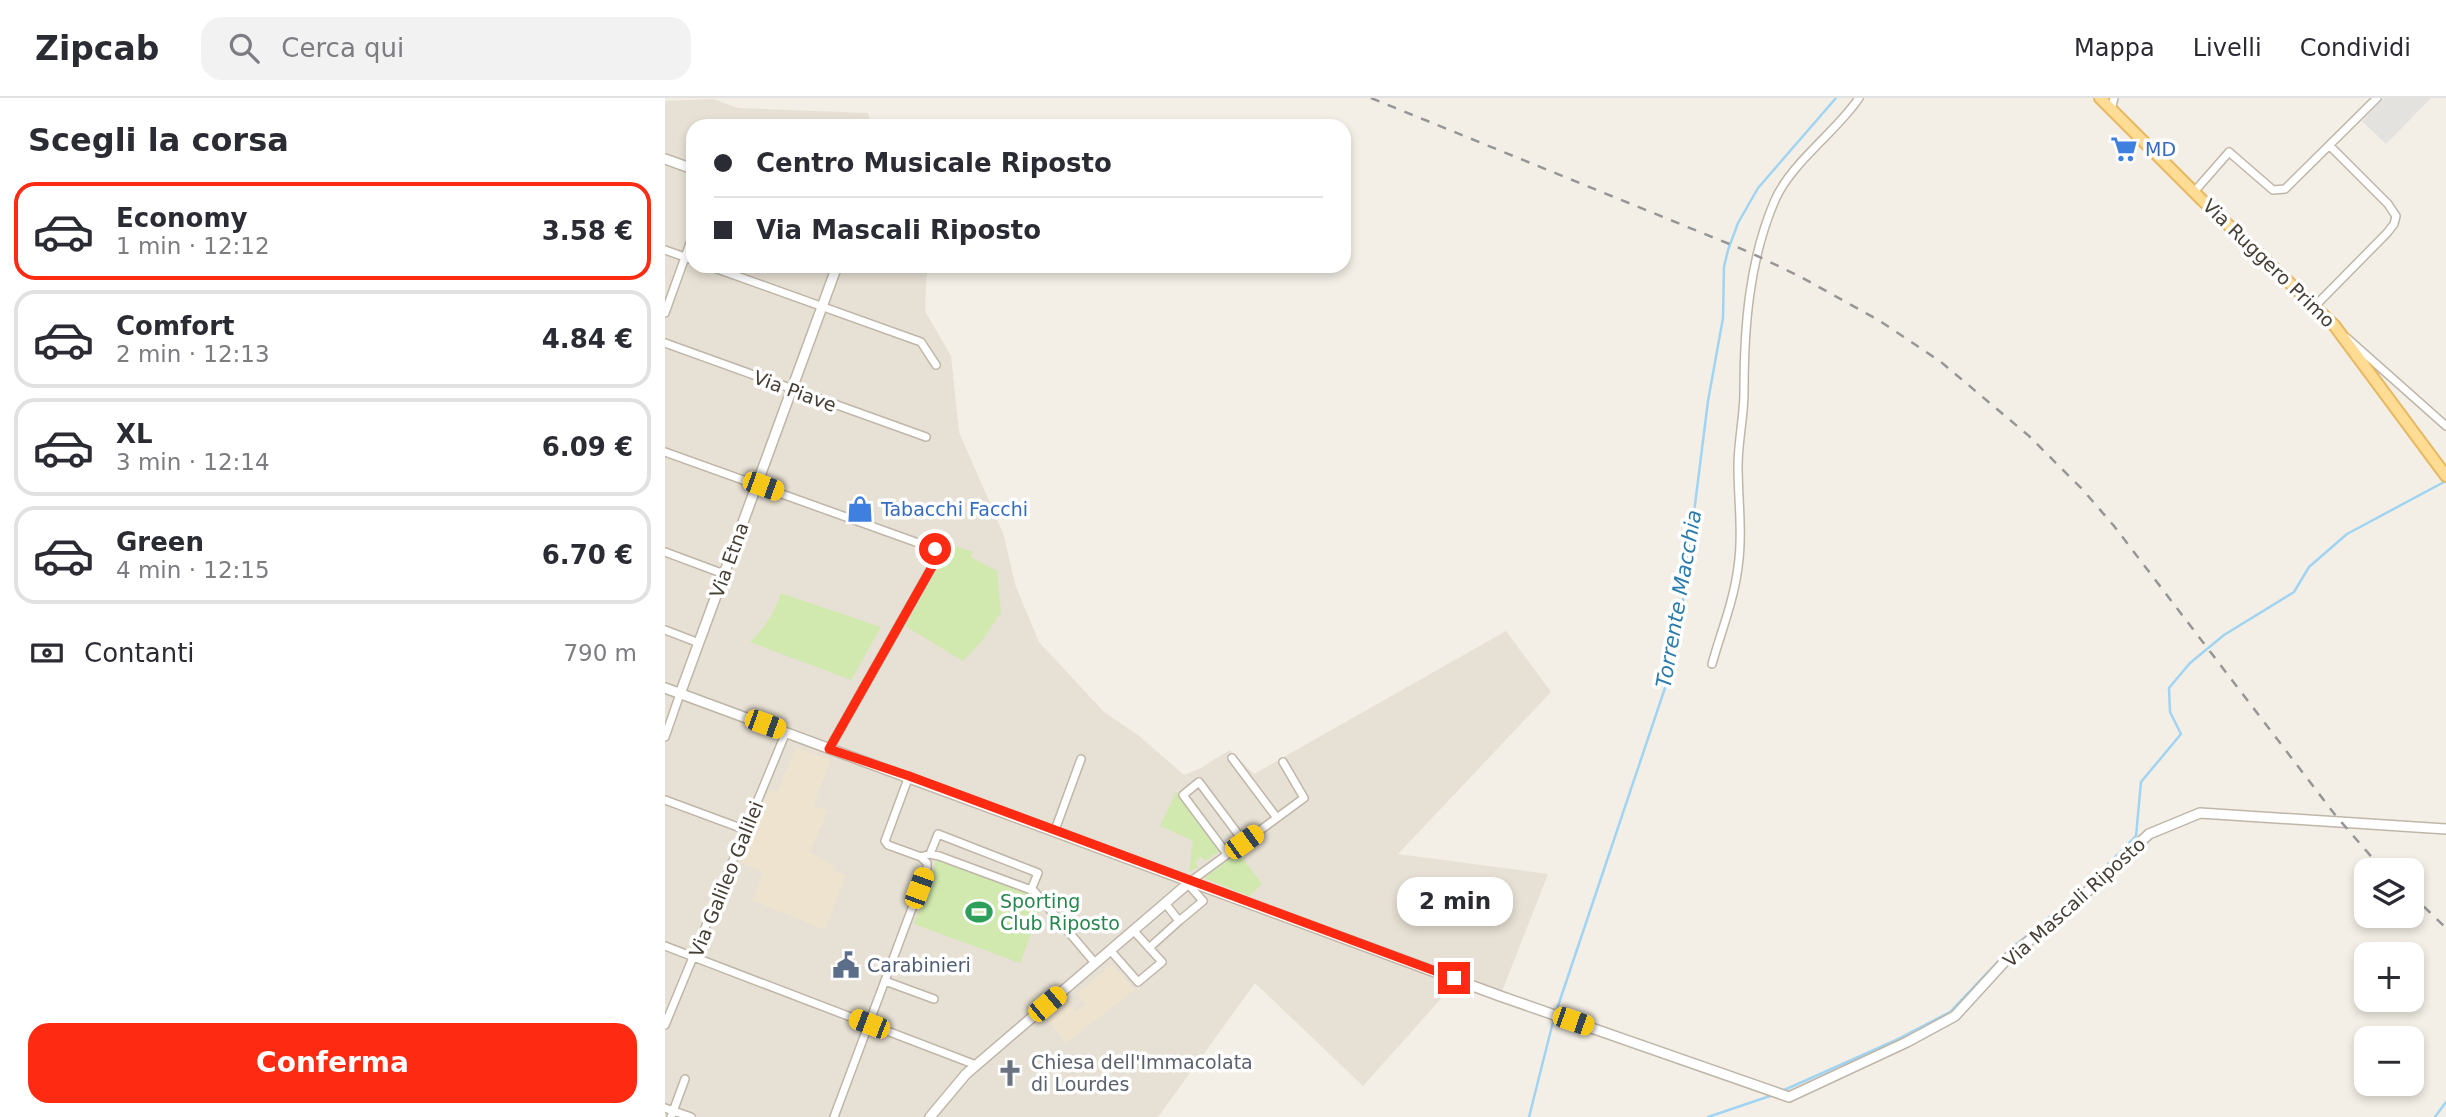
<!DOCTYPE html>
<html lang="it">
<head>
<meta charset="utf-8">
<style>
  :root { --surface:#fff; --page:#f2f2f3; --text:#2b2b33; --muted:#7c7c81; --line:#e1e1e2; --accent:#fe2b12 }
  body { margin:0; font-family:"DejaVu Sans",sans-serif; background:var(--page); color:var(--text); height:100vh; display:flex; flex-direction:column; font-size:26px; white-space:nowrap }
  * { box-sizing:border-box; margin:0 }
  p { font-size:23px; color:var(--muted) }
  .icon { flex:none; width:38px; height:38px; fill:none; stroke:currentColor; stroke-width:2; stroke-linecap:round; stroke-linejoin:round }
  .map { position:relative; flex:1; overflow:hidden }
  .details { display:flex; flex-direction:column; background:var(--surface); width:665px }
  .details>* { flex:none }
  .hud { position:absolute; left:21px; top:21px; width:665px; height:154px; border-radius:21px; box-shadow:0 4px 10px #0003; display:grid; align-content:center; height:154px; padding:0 28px; background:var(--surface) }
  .controls { position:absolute; left:1689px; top:760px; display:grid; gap:14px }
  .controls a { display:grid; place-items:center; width:70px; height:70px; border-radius:14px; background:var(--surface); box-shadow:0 4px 10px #0003; font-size:35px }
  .end { position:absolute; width:32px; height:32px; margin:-16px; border:9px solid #fe2b12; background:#fff; box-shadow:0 0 0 4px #fff }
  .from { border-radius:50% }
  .bubble { position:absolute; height:49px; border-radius:21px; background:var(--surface); box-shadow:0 4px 10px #0003; font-size:23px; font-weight:700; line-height:49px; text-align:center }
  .car { position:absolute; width:21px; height:42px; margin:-21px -10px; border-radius:9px; box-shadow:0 0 5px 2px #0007; background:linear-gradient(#f5c518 24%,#345 0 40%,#f5c518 0 76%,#345 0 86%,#f5c518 0) }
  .hud b { display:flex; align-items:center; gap:24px; height:66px; font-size:26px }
  .hud b+b { border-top:2px solid var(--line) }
  .hud i { width:18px; height:18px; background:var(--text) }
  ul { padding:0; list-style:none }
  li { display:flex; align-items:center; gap:21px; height:98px; margin:0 14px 10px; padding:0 14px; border:4px solid var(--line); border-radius:21px }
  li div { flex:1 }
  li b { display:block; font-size:26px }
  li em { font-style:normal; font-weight:700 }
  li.selected { border-color:var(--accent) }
  li>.icon { width:63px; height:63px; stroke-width:1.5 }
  h2 { padding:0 28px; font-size:32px; line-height:84px }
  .pay { display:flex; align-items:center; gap:18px; height:77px; padding:0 28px; font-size:26px }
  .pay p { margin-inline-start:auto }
  .button { display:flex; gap:14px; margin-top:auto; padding:14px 28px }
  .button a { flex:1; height:80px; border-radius:21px; background:var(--accent); color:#fff; font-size:28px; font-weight:700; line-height:80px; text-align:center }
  header { display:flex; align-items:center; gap:42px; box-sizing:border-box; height:98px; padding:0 35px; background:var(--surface); border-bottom:2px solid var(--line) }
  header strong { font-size:33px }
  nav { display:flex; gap:38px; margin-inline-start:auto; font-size:24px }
  .search { width:490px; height:63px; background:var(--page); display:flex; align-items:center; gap:18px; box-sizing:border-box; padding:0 24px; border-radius:21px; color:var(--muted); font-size:26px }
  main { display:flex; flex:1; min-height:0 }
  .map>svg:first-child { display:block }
</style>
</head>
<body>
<header>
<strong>Zipcab</strong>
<div class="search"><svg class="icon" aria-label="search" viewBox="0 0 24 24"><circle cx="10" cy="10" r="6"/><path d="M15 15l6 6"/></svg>Cerca qui</div>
<nav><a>Mappa</a><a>Livelli</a><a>Condividi</a></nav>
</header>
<main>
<section class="details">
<h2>Scegli la corsa</h2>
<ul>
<li class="selected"><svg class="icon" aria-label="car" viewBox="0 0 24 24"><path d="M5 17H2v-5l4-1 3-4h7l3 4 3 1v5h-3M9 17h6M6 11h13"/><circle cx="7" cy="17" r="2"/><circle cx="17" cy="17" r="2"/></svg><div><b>Economy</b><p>1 min · 12:12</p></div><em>3.58 €</em></li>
<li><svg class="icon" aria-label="car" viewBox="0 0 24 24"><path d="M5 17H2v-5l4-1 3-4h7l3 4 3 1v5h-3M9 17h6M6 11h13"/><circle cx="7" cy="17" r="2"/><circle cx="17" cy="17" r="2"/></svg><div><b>Comfort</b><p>2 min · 12:13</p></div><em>4.84 €</em></li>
<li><svg class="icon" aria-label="car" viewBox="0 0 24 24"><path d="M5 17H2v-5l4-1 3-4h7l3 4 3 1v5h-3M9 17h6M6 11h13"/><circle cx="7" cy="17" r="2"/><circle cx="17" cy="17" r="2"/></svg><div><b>XL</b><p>3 min · 12:14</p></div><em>6.09 €</em></li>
<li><svg class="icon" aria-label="car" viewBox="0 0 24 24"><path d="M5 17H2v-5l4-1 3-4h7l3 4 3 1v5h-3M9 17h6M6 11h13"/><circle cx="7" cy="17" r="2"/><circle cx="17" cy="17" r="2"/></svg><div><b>Green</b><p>4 min · 12:15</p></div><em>6.70 €</em></li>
</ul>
<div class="pay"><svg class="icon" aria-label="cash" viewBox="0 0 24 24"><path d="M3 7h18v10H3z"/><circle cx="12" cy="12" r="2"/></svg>Contanti<p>790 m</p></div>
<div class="button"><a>Conferma</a></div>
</section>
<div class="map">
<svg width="1781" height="1019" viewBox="0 0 1781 1019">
  <rect width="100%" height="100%" fill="#f3efe6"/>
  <path fill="#e7e0d4" d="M48,1l25,9 130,5 4,13h-179v140h234l-2,45 26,45 8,76 44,101 13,54 23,55 65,70 34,23 46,40 15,-6 31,-19 24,24 252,-143 45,61 -153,162 150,20 -49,125 -44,-16 -92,103 -108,-103 -97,134h-493v-1016z"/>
  <path fill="#ede3cf" d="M131,649l35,13 -18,45 15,6 -18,41 24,15 -2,3 14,5 -21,55 -73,-30 11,-28 -25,-10 31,-72 8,2z
    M447,866l22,26 -68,53 -22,-27 6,-3 1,-3 13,-12 12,14 9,-8 -8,-10z"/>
  <path fill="#d1e9ae" d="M286,447l22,7 -2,5 26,14 4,41 -19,29 -19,20 -58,-35z
    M116,495l100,34 -30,53 -101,-38c16,-15 24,-29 31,-49z
    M511,694l44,59 -15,10 -4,-4 -6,5 3,5 -9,5 4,-31 -33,-15z
    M573,754l24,32 -13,12 -45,-18z
    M272,761l96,36 4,5 3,10 -20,53 -106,-39z"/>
  <path fill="#e4e2de" d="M1719,0h47l-45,46 -24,-23z"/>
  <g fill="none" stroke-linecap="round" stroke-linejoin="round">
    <path stroke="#a1d4f2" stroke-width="2.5" d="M891,914l113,-336 13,-68 26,-207 15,-83 1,-51 4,-17 10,-27 20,-35 78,-90
      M1117,993l112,-50 56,-29 57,-60 79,-65 50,-51 5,-54 40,-48 -11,-22 -1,-24 21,-25 34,-28 70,-43 15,-25 38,-33 97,-52
      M864,1019l25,-99
      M1043,1019l65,-22
      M1770,1019l11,-15"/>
    <defs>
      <path id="minor" d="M1446,12l3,-12
        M1529,94l35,-40 44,38 12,-1 92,-91
        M0,152l28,10
        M44,168l212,76 15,23
        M1651,207l71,-72 7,-9 2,-8 -8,-12 -58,-58
        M0,215l28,-78
        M1682,240l99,88
        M0,245l261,94
        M0,354l270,97 2,9 -108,191
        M0,454l59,22
        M0,532l34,13
        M1047,566c9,-32 22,-64 26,-97 5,-34 0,-67 0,-101 0,-25 6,-49 6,-74 0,-64 5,-132 31,-192 16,-37 61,-68 84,-102
        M0,639l15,-43
        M567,660l45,60
        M0,702l81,30
        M390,732l26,-71
        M265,756l8,-20 100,39 -7,17
        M562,756l-44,-59 16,-13 45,60
        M256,759l9,-3 9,2 95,35 61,72
        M526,783l113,-83 -21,-36
        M514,823l24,-20 -15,-17
        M0,848l311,119
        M484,850l30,-27 -14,-18
        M445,852l28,32 24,-20 -29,-32
        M220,883l49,18
        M0,927l121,-293
        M0,1010l26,9
        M6,1019l14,-38
        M169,1019l93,-249v-5l-6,-6 -33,-12 -3,-4 24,-65"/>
      <path id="tertiary" d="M0,61l28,10
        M0,590l835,308 289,101 118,-55 48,-26 53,-58 66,-54 75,-70 51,-21 246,16
        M15,596l157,-428
        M265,1019l36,-43 225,-193"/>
      <path id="primary" d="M1435,0l102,102 132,125 112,151"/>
    </defs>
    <use href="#minor" stroke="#bfb6a8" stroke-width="10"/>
    <use href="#tertiary" stroke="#bfb6a8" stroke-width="12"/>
    <use href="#primary" stroke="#e6b861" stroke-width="14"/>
    <use href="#minor" stroke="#fff" stroke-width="7"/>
    <use href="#tertiary" stroke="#fff" stroke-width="9"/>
    <use href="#primary" stroke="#ffdc93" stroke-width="10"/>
    <path stroke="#969696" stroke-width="2.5" stroke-dasharray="9 9" stroke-linecap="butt" d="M706,0l378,154 52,25 79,44 61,41 88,74 54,54 31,36 222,290 47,54
      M1746,796l35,34"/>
  </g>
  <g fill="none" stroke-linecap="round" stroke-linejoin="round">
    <path stroke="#fe2b12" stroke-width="9" d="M270,451l2,9 -108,191 80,27 545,202"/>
  </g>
  <defs>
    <symbol id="supermarket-bare" viewBox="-9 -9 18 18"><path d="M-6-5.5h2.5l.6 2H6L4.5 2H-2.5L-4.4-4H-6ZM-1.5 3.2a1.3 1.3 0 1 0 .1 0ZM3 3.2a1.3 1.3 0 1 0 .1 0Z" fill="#3f7fe0" stroke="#fff" stroke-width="2.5" paint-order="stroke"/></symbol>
    <symbol id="shop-bare" viewBox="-9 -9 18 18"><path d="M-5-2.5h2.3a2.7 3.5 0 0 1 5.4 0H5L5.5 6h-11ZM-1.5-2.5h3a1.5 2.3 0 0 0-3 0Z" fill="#3f7fe0" stroke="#fff" stroke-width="2.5" paint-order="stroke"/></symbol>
    <symbol id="stadium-bare" viewBox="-9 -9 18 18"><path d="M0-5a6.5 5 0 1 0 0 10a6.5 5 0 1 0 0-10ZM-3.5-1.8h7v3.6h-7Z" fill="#2e9e5b" stroke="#fff" stroke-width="2.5" paint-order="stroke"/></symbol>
    <symbol id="civic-bare" viewBox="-9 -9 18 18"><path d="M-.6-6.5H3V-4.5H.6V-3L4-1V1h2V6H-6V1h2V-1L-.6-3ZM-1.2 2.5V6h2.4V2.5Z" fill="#5c6f8a" stroke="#fff" stroke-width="2.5" paint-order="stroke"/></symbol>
    <symbol id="church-bare" viewBox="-9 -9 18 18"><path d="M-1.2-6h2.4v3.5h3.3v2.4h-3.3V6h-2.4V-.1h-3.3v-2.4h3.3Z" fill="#6b7280" stroke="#fff" stroke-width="2.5" paint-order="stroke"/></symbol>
  </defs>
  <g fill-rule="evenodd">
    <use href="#supermarket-bare" x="1440" y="32" width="38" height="38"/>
    <use href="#shop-bare" x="176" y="392" width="38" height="38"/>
    <use href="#stadium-bare" x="295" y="795" width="38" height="38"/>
    <use href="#civic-bare" x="162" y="848" width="38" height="38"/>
    <use href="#church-bare" x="326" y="956" width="38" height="38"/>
  </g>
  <g text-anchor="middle" stroke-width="7" stroke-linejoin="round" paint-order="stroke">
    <g font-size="19" fill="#366cbe" stroke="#fff" text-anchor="start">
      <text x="1480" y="58">MD</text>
      <text x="216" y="418">Tabacchi Facchi</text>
    </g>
    <g font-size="19" fill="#463f35" stroke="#fff">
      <text transform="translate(1604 165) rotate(44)" y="7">Via Ruggero Primo</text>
      <text transform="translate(130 293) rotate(20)" y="7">Via Piave</text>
      <text transform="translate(64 462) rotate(-70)" y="7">Via Etna</text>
      <text transform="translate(61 781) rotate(-68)" y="7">Via Galileo Galilei</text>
      <text transform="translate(1409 804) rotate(-42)" y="7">Via Mascali Riposto</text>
    </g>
    <g font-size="19" fill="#27864d" stroke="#fff" text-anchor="start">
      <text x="335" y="810">Sporting<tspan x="335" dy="22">Club Riposto</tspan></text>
    </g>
    <g font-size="19" fill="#4e5e75" stroke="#fff" text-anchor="start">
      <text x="202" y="874">Carabinieri</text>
    </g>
    <g font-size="19" fill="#5b616d" stroke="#fff" text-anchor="start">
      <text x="366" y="971">Chiesa dell'Immacolata<tspan x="366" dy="22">di Lourdes</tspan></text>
    </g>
    <g font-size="21" font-style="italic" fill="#2b7bad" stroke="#fff">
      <text transform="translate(1014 501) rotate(-80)" y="7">Torrente Macchia</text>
    </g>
  </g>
</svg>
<div class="controls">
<a><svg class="icon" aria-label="layers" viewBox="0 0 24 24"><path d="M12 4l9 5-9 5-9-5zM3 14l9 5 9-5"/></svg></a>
<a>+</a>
<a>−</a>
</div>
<i class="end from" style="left:270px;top:451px"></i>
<i class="end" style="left:789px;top:880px"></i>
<div class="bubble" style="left:732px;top:779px;width:116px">2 min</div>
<i class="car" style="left:98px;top:388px;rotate:110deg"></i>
<i class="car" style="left:100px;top:626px;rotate:110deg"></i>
<i class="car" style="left:579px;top:744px;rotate:54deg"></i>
<i class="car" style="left:254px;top:790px;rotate:20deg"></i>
<i class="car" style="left:382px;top:906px;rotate:50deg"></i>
<i class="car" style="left:908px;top:923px;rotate:109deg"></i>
<i class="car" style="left:204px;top:926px;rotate:291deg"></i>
<div class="hud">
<b><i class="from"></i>Centro Musicale Riposto</b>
<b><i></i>Via Mascali Riposto</b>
</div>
</div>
</main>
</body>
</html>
